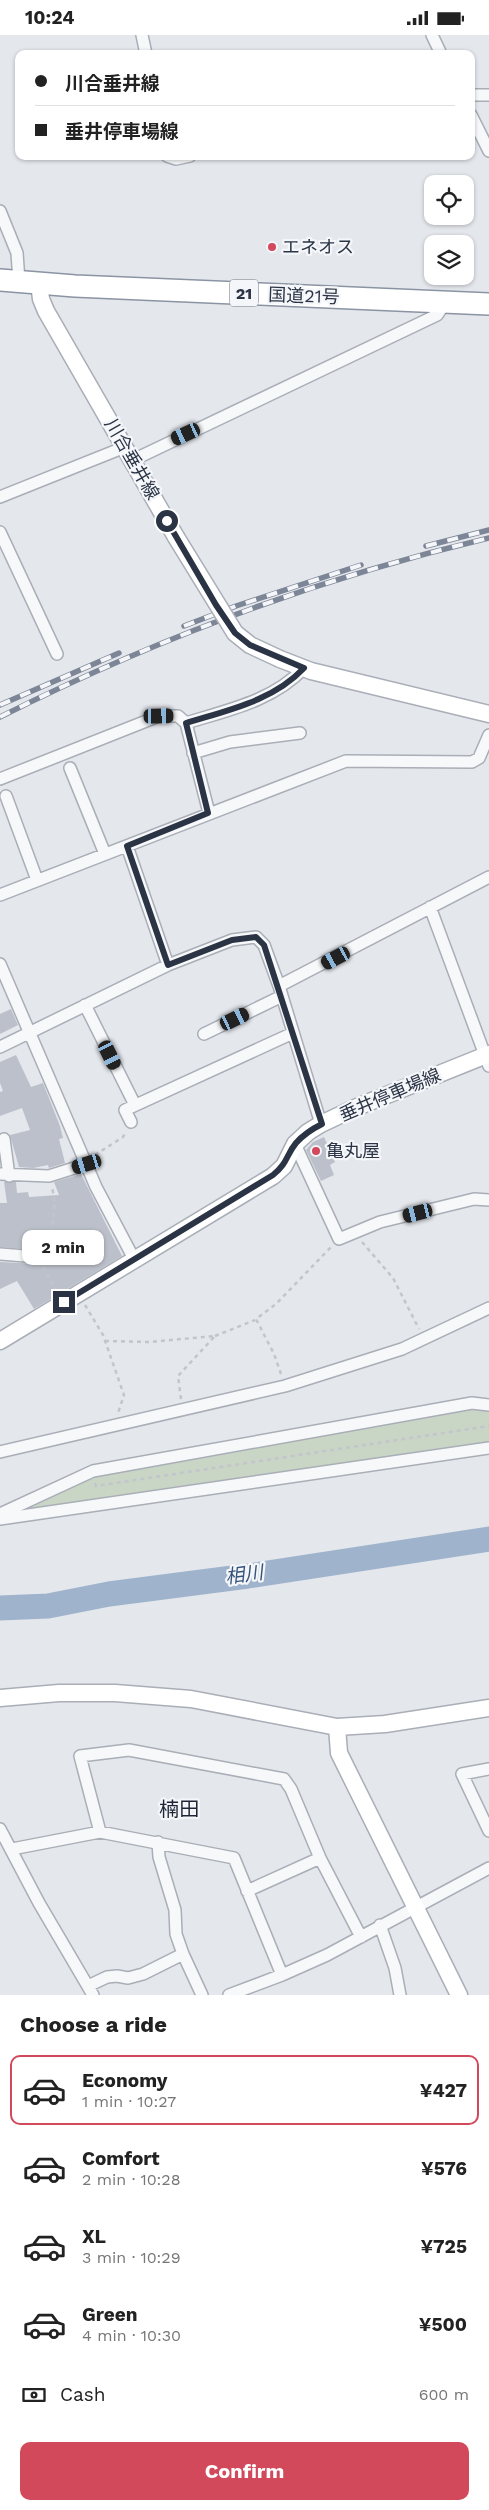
<!DOCTYPE html>
<html lang="en">
<head>
<meta charset="utf-8">
<style>
  :root { --surface:#fff; --page:#f6f6f6; --text:#222; --muted:#767676; --line:#e0e0e0; --accent:#d1495b }
  body { margin:0; font-family:"Work Sans","Noto Sans JP",sans-serif; background:var(--page); color:var(--text); height:100vh; display:flex; flex-direction:column; font-size:19px; white-space:nowrap }
  * { box-sizing:border-box; margin:0 }
  p { font-size:16px; color:var(--muted) }
  .icon { flex:none; width:28px; height:28px; fill:none; stroke:currentColor; stroke-width:2; stroke-linecap:round; stroke-linejoin:round }
  .map { position:relative; height:1960px; overflow:hidden }
  .side { display:flex; flex-direction:column; background:var(--surface); flex:1 }
  .side>* { flex:none }
  .hud { position:absolute; left:15px; top:15px; width:460px; height:110px; border-radius:10px; box-shadow:0 1px 4px #0004; display:grid; align-content:center; height:110px; padding:0 20px; background:var(--surface) }
  .fabs { position:absolute; left:424px; top:140px; display:grid; gap:10px }
  .fabs a { display:grid; place-items:center; width:50px; height:50px; border-radius:10px; background:var(--surface); box-shadow:0 1px 4px #0004; font-size:25px }
  .end { position:absolute; width:22px; height:22px; margin:-11px; border:6px solid #2b3445; background:#fff; box-shadow:0 0 0 2px #fff }
  .from { border-radius:50% }
  .bubble { position:absolute; height:35px; border-radius:10px; background:var(--surface); box-shadow:0 1px 4px #0004; font-size:16px; font-weight:700; line-height:35px; text-align:center }
  .car { position:absolute; width:15px; height:30px; margin:-15px -8px; border-radius:6px; box-shadow:0 0 4px 1px #0007; background:linear-gradient(#222 24%,#8ab4d8 0 40%,#222 0 76%,#8ab4d8 0 86%,#222 0) }
  .hud b { display:flex; align-items:center; gap:18px; height:48px; font-size:19px }
  .hud b+b { border-top:1px solid var(--line) }
  .hud i { width:12px; height:12px; background:var(--text) }
  ul { padding:0; list-style:none }
  li { display:flex; align-items:center; gap:15px; height:70px; margin:0 10px 8px; padding:0 10px; border:2px solid transparent; border-radius:10px }
  li div { flex:1 }
  li b { display:block; font-size:19px }
  li em { font-style:normal; font-weight:700 }
  li.selected { border-color:var(--accent) }
  li>.icon { width:45px; height:45px; stroke-width:1.5 }
  h2 { padding:0 20px; font-size:22px; line-height:60px }
  .pay { display:flex; align-items:center; gap:12px; height:55px; padding:0 20px; font-size:19px }
  .pay p { margin-inline-start:auto }
  .button { display:flex; gap:10px; margin-top:auto; padding:10px 20px }
  .button a { flex:1; height:58px; border-radius:10px; background:var(--accent); color:#fff; font-size:20px; font-weight:700; line-height:58px; text-align:center }
  .status { display:flex; justify-content:space-between; align-items:center; height:35px; padding:0 25px; background:var(--surface); direction:ltr }
  .status svg { height:14px; fill:currentColor }
  .map>svg:first-child { display:block }
</style>
</head>
<body>
<div class="status"><b>10:24</b><svg viewBox="0 0 49 12"><path d="M0 12V9h3v3zM5 12V6h3v6zM10 12V3h3v9zM15 12V0h3v12zM26 1h20v11H26zM47 4h2v5h-2z"/></svg></div>
<div class="map">
<svg width="489" height="1960" viewBox="0 0 489 1960">
  <rect width="100%" height="100%" fill="#e4e7ec"/>
  <path fill="#c9d6c5" d="M466,1373l23,2v35l-479,69 87,-43z"/>
  <g fill="none" stroke-linecap="round" stroke-linejoin="round">
    <path stroke="#9fb4cc" stroke-width="25" d="M0,1573l48,-2 61,-12 139,-18 241,-37"/>
  </g>
  <path fill="#bbc0ca" d="M11,974l7,16 -18,9v-20z
    M16,1020l15,32 12,-4 17,43 3,12 -4,1 6,24 -16,5 -1,-3 -15,3 -14,-1 -9,-32 20,-5 -8,-22 -22,8v-24l3,-1 -3,-8v-21z
    M324,1102l11,25 -5,3 4,10 -13,6 -15,-31 7,-8z
    M81,1139l41,82 -88,53 -17,-28 -17,8v-27l38,2 6,-2 1,-5 -6,-7 -39,-3v-44h7l-3,-21h12l1,11 11,-1 1,5 30,-2 -5,-13z"/>
  <g fill="none" stroke-linecap="round" stroke-linejoin="round">
    <defs>
      <path id="street" d="M142,0l4,19
        M432,0l9,19
        M471,60h18
        M471,80l18,36
        M167,121l9,3 14,-3
        M0,176l17,42 2,28
        M133,425l304,-145 9,-13
        M0,462l125,-50
        M0,497l57,122
        M193,718l37,-11 70,-9
        M70,733l35,86
        M0,744l159,-63h19l8,7
        M6,761l31,84
        M209,778l-23,-90c42,-13 87,-22 118,-55
        M127,811l41,119
        M0,860l346,-134 126,1 7,-4 10,-23
        M430,872l59,159
        M0,929l96,223 38,72
        M279,951l210,-109
        M85,970l50,100
        M204,999l78,-38
        M0,1012l168,-82 64,-25 24,-3 8,8 15,41 42,138
        M131,1087l-6,-12 168,-77
        M4,1104l5,37
        M295,1109l44,95 41,-17 94,-23 15,1
        M0,1139l49,2 38,-12
        M0,1219l38,3
        M0,1417l285,-66 117,-37 87,-41
        M0,1479l93,-43 379,-68 17,2
        M0,1484l489,-71
        M489,1734l-27,5 27,57
        M0,1794l39,74 54,92
        M100,1797l-20,-76 49,-6 155,29 7,10 29,69 41,79
        M158,1807l1,15 16,53 1,24 7,20 19,41
        M12,1814l88,-17 134,26 48,117
        M247,1856l73,-33
        M380,1890l15,43 5,27
        M88,1951l19,-9 10,-1 11,2 15,-4 40,-20
        M229,1960l53,-20 45,-20 162,-87"/>
      <path id="secondary" d="M39,248l2,16 5,12 130,226
        M280,624l31,12 178,43
        M0,1306l273,-165 11,-10 11,-22 13,-12 13,-8 36,-17 132,-53
        M0,1663l59,-5h56l76,6 146,28 48,-3 104,-16
        M337,1692l2,26 120,242"/>
      <path id="highway" d="M0,245l75,6 414,18"/>
    </defs>
    <use href="#street" stroke="#a9aeb7" stroke-width="14"/>
    <use href="#secondary" stroke="#a9aeb7" stroke-width="19"/>
    <use href="#highway" stroke="#8b94a3" stroke-width="24"/>
    <path stroke="#c2c5cb" stroke-width="2.5" stroke-dasharray="4 4" stroke-linecap="butt" d="M95,1120l28,-18 3,-5
      M362,1207l31,36 26,51
      M43,1212c11,-20 14,-38 9,-60
      M43,1232l13,23
      M85,1270l18,30 21,60 -6,18
      M215,1301l40,-16
      M105,1306l44,1 66,-6 -37,40 3,23
      M281,1339l-7,-20 -18,-35 20,-15 55,-57
      M95,1448l1,3 393,-60"/>
    <use href="#street" stroke="#f7f8fa" stroke-width="11"/>
    <use href="#secondary" stroke="#fff" stroke-width="16"/>
    <use href="#highway" stroke="#fff" stroke-width="21"/>
    <defs>
      <path id="rail" d="M426,511l63,-16
        M184,591l52,-20 125,-41
        M0,670l119,-52
        M0,682c155,-78 320,-139 489,-179"/>
    </defs>
    <use href="#rail" stroke="#7d8696" stroke-width="5.5"/>
    <use href="#rail" stroke="#f4f6f9" stroke-width="4" stroke-dasharray="11" stroke-linecap="butt"/>
    <defs>
      <path id="secondary-bridge" d="M176,502l59,96 15,12 30,14"/>
    </defs>
    <use href="#secondary-bridge" stroke="#a9aeb7" stroke-width="19" stroke-linecap="butt"/>
    <use href="#secondary-bridge" stroke="#fff" stroke-width="16"/>
  </g>
  <g fill="none" stroke-linecap="round" stroke-linejoin="round">
    <path stroke="#2b3445" stroke-width="6" d="M64,1267l209,-127c15,-12 13,-20 23,-32 7,-8 16,-14 26,-19l-58,-179 -8,-8 -24,3 -64,25 -41,-119 81,-33 -22,-90c42,-13 87,-22 118,-55l-54,-23 -15,-12 -19,-28 -49,-84"/>
  </g>
  <g fill="#d1495b" stroke="#f4f6f9" stroke-width="2">
    <circle cx="272" cy="212" r="5"/>
    <circle cx="316" cy="1116" r="5"/>
  </g>
  <g text-anchor="middle" stroke-width="4.5" stroke-linejoin="round" paint-order="stroke">
    <rect fill="#f4f6f9" stroke="#676e7b" stroke-width="1" x="230" y="244.5" width="28" height="27" rx="4"/>
    <g font-size="16" font-weight="bold" fill="#2b3445">
      <text x="244" y="264">21</text>
    </g>
    <g font-size="18" fill="#2b3445" stroke="#f4f6f9" text-anchor="start">
      <text x="282" y="218">エネオス</text>
      <text x="326" y="1122">亀丸屋</text>
    </g>
    <g font-size="18" fill="#2b3445" stroke="#f4f6f9">
      <text transform="translate(304 261) rotate(2)" y="6">国道21号</text>
      <text transform="translate(132 424) rotate(60)" y="6">川合垂井線</text>
      <text transform="translate(390 1060) rotate(-23)" y="6">垂井停車場線</text>
    </g>
    <g font-size="19" font-style="italic" fill="#34527a" stroke="#f4f6f9">
      <text transform="translate(244 1539) rotate(-8)" y="7">相川</text>
    </g>
    <g font-size="20" fill="#1d2536" stroke="#f4f6f9">
      <text x="179" y="1781">楠田</text>
    </g>
  </g>
</svg>
<div class="fabs">
<a><svg class="icon" aria-label="locate" viewBox="0 0 24 24"><circle cx="12" cy="12" r="6"/><path d="M12 2v4M12 18v4M2 12h4M18 12h4"/></svg></a>
<a><svg class="icon" aria-label="layers" viewBox="0 0 24 24"><path d="M12 4l9 5-9 5-9-5zM3 14l9 5 9-5"/></svg></a>
</div>
<i class="end from" style="left:167px;top:486px"></i>
<i class="end" style="left:64px;top:1267px"></i>
<div class="bubble" style="left:22px;top:1195px;width:82px">2 min</div>
<i class="car" style="left:186px;top:399px;rotate:245deg"></i>
<i class="car" style="left:159px;top:681px;rotate:89deg"></i>
<i class="car" style="left:336px;top:923px;rotate:242deg"></i>
<i class="car" style="left:235px;top:984px;rotate:64deg"></i>
<i class="car" style="left:110px;top:1020px;rotate:154deg"></i>
<i class="car" style="left:87px;top:1129px;rotate:253deg"></i>
<i class="car" style="left:418px;top:1178px;rotate:256deg"></i>
<div class="hud">
<b><i class="from"></i>川合垂井線</b>
<b><i></i>垂井停車場線</b>
</div>
</div>
<section class="side">
<h2>Choose a ride</h2>
<ul>
<li class="selected"><svg class="icon" aria-label="car" viewBox="0 0 24 24"><path d="M5 17H2v-5l4-1 3-4h7l3 4 3 1v5h-3M9 17h6M6 11h13"/><circle cx="7" cy="17" r="2"/><circle cx="17" cy="17" r="2"/></svg><div><b>Economy</b><p>1 min · 10:27</p></div><em>¥427</em></li>
<li><svg class="icon" aria-label="car" viewBox="0 0 24 24"><path d="M5 17H2v-5l4-1 3-4h7l3 4 3 1v5h-3M9 17h6M6 11h13"/><circle cx="7" cy="17" r="2"/><circle cx="17" cy="17" r="2"/></svg><div><b>Comfort</b><p>2 min · 10:28</p></div><em>¥576</em></li>
<li><svg class="icon" aria-label="car" viewBox="0 0 24 24"><path d="M5 17H2v-5l4-1 3-4h7l3 4 3 1v5h-3M9 17h6M6 11h13"/><circle cx="7" cy="17" r="2"/><circle cx="17" cy="17" r="2"/></svg><div><b>XL</b><p>3 min · 10:29</p></div><em>¥725</em></li>
<li><svg class="icon" aria-label="car" viewBox="0 0 24 24"><path d="M5 17H2v-5l4-1 3-4h7l3 4 3 1v5h-3M9 17h6M6 11h13"/><circle cx="7" cy="17" r="2"/><circle cx="17" cy="17" r="2"/></svg><div><b>Green</b><p>4 min · 10:30</p></div><em>¥500</em></li>
</ul>
<div class="pay"><svg class="icon" aria-label="cash" viewBox="0 0 24 24"><path d="M3 7h18v10H3z"/><circle cx="12" cy="12" r="2"/></svg>Cash<p>600 m</p></div>
<div class="button"><a>Confirm</a></div>
</section>
</body>
</html>
